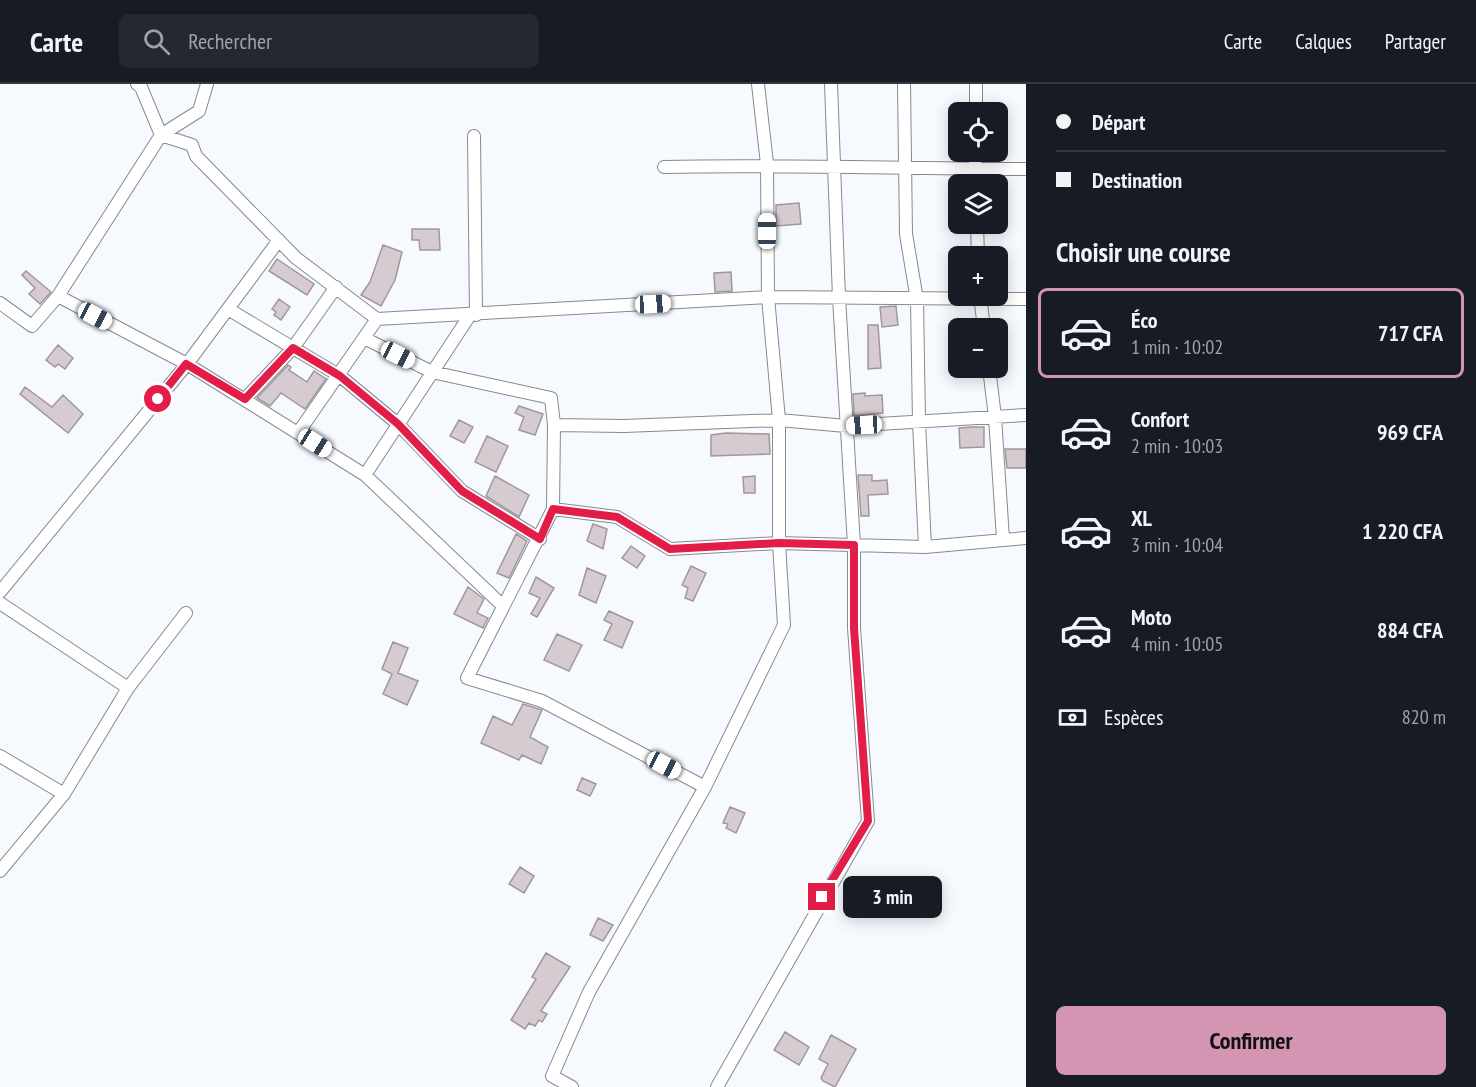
<!DOCTYPE html>
<html lang="fr">
<head>
<meta charset="utf-8">
<style>
  :root { --surface:#171b24; --page:#242831; --text:#f1f3f6; --muted:#9ea1a6; --line:#363941; --accent:#d395b2 }
  body { margin:0; font-family:"PT Sans Narrow",sans-serif; background:var(--page); color:var(--text); height:100vh; display:flex; flex-direction:column; font-size:22px; white-space:nowrap }
  * { box-sizing:border-box; margin:0 }
  p { font-size:20px; color:var(--muted) }
  .icon { flex:none; width:33px; height:33px; fill:none; stroke:currentColor; stroke-width:2; stroke-linecap:round; stroke-linejoin:round }
  .map { position:relative; flex:1; overflow:hidden }
  .side { display:flex; flex-direction:column; background:var(--surface); width:450px }
  .side>* { flex:none }
  .top-card { display:grid; align-content:center; height:132px; padding:0 30px; background:var(--surface) }
  .controls { position:absolute; left:948px; top:18px; display:grid; gap:12px }
  .controls a { display:grid; place-items:center; width:60px; height:60px; border-radius:9px; background:var(--surface); box-shadow:0 3px 15px #0003; font-size:30px }
  .end { position:absolute; width:27px; height:27px; margin:-14px; border:8px solid #e11d48; background:#fff; box-shadow:0 0 0 3px #fff }
  .from { border-radius:50% }
  .bubble { position:absolute; height:42px; border-radius:9px; background:var(--surface); box-shadow:0 3px 15px #0003; font-size:20px; font-weight:800; line-height:42px; text-align:center }
  .car { position:absolute; width:18px; height:36px; margin:-18px -9px; border-radius:8px; box-shadow:0 0 4px 2px #0007; background:linear-gradient(#fff 24%,#345 0 40%,#fff 0 76%,#345 0 86%,#fff 0) }
  .top-card b { display:flex; align-items:center; gap:21px; height:57px; font-size:22px }
  .top-card b+b { border-top:2px solid var(--line) }
  .top-card i { width:15px; height:15px; background:var(--text) }
  ul { padding:0; list-style:none }
  li { display:flex; align-items:center; gap:18px; height:90px; margin:0 12px 9px; padding:0 18px; border:3px solid transparent; border-radius:9px }
  li div { flex:1 }
  li b { display:block; font-size:22px }
  li em { font-style:normal; font-weight:800 }
  li.current { border-color:var(--accent) }
  li>.icon { width:54px; height:54px; stroke-width:1.5 }
  h2 { padding:0 30px; font-size:27px; line-height:72px }
  .pay { display:flex; align-items:center; gap:15px; height:66px; padding:0 30px; font-size:22px }
  .pay p { margin-inline-start:auto }
  .action { display:flex; gap:12px; margin-top:auto; padding:12px 30px }
  .action a { flex:1; height:69px; border-radius:9px; background:var(--accent); color:#111; font-size:24px; font-weight:800; line-height:69px; text-align:center }
  header { display:flex; align-items:center; gap:36px; box-sizing:border-box; height:84px; padding:0 30px; background:var(--surface); border-bottom:2px solid var(--line) }
  header strong { font-size:28px }
  nav { display:flex; gap:33px; margin-inline-start:auto; font-size:21px }
  .search { width:420px; height:54px; background:var(--page); display:flex; align-items:center; gap:15px; box-sizing:border-box; padding:0 21px; border-radius:9px; color:var(--muted); font-size:22px }
  main { display:flex; flex:1; min-height:0 }
  .map>svg:first-child { display:block }
</style>
</head>
<body>
<header>
<strong>Carte</strong>
<div class="search"><svg class="icon" aria-label="search" viewBox="0 0 24 24"><circle cx="10" cy="10" r="6"/><path d="M15 15l6 6"/></svg>Rechercher</div>
<nav><a>Carte</a><a>Calques</a><a>Partager</a></nav>
</header>
<main>
<div class="map">
<svg width="1026" height="1003" viewBox="0 0 1026 1003">
  <rect width="100%" height="100%" fill="#f6fafe"/>
  <path fill="#d7cbd2" stroke="#a2969d" stroke-width="1.5" d="M799,119l2,21 -25,2v-21z
    M412,145h27l1,21h-20l-1,-10h-7z
    M383,161l19,7 -7,28 -14,26 -20,-11 9,-13z
    M277,175l37,25 -7,11 -38,-24z
    M26,187l25,21 -11,12 -11,-10 6,-6 -13,-13z
    M731,188l1,19 -17,1 -1,-19z
    M279,215l11,8 -9,13 -7,-5 2,-3 -4,-3z
    M896,222l2,19 -16,2 -2,-20z
    M868,241h10l3,43 -13,1z
    M58,261l15,13 -8,11 -7,-5 -3,3 -9,-7z
    M288,281l3,2 -2,3 18,12 7,-11 12,8 -21,30 -24,-16 -11,13 -13,-8z
    M25,303l27,20 11,-12 20,19 -15,19 -48,-39z
    M865,309v3l17,-1 1,18 -29,3 -1,-22z
    M519,322l24,8 -8,21 -16,-5 5,-13 -9,-4z
    M459,336l14,7 -9,16 -14,-7z
    M971,343h13v20l-24,1 -1,-20z
    M726,349l43,1 1,20 -59,2v-21z
    M487,352l21,10 -12,26 -21,-10z
    M1005,365h21v19h-19z
    M858,391h14v6l15,-1 1,14 -20,1 1,21h-8z
    M495,392l34,19 -10,22 -33,-21z
    M755,392v17h-11l-1,-16z
    M593,440l14,5 -4,20 -16,-8z
    M516,450l11,7 -18,37 -12,-5z
    M631,462l14,10 -8,12 -15,-10z
    M691,482l15,7 -13,28 -8,-3 3,-10 -6,-3z
    M587,484l19,8 -10,27 -17,-8z
    M536,493l18,11 -17,29 -6,-3 9,-16 -11,-5z
    M468,503l16,12 -7,14 11,5 -5,10 -29,-14z
    M609,527l24,11 -11,26 -18,-8 8,-16 -8,-4z
    M557,550l25,11 -13,26 -25,-11z
    M393,558l15,6 -10,25 20,8 -11,24 -24,-11 9,-20 -10,-5z
    M523,620l19,6 -12,27 18,10 -7,17 -19,-9 -3,5 -38,-17 12,-27 19,9z
    M582,694l14,6 -6,12 -13,-6z
    M730,723l15,6 -9,20 -10,-5 2,-4 -5,-1z
    M520,783l14,9 -10,17 -15,-9z
    M598,834l15,7 -10,16 -13,-6z
    M546,869l24,14 -29,44 6,3 -5,8 -3,-2 -4,6 -6,-3 -4,6 -14,-9 25,-41 -4,-2z
    M785,948l24,15 -10,18 -25,-15z
    M831,951l25,14 -21,38 -12,-6 -2,-3 7,-14 -9,-5z"/>
  <g fill="none" stroke-linecap="round" stroke-linejoin="round">
    <defs>
      <path id="minor" d="M137,0l4,3 20,48 31,10 4,11 100,102 81,61 391,-22 258,2
        M904,0l2,150 11,66 2,122 6,125
        M976,28v-28
        M474,52l2,179
        M975,68v32
        M664,83c120,-3 241,2 362,2
        M977,140l1,32
        M58,212l129,68 178,111 138,131
        M980,212l4,32
        M0,219l32,23 26,-30 103,-161 38,-24 8,-27
        M228,225l112,67 58,48 64,67 78,48
        M364,254l68,34 119,26 3,27 70,1 155,-6 67,6 180,-11
        M989,284l6,49 8,122
        M245,315l48,-51 43,-61
        M554,341l-1,84 -86,169 75,23 163,86
        M298,349l79,-114
        M365,391l105,-160
        M553,425l64,8 53,32 109,-6 146,4 101,-9
        M0,508l187,-228 92,-124
        M0,519l128,85
        M0,672l64,38
        M0,787l64,-77 64,-106 58,-75
        M572,1003l-20,-11 37,-84 116,-205 79,-162 -5,-82v-123l-11,-123 -1,-133 -9,-80
        M717,1003l151,-266 -14,-193v-83l-15,-247 -8,-214"/>
    </defs>
    <use href="#minor" stroke="#828a93" stroke-width="14"/>
    <use href="#minor" stroke="#fff" stroke-width="12"/>
  </g>
  <g fill="none" stroke-linecap="round" stroke-linejoin="round">
    <path stroke="#e11d48" stroke-width="8" d="M158,315l28,-35 59,35 48,-51 47,28 58,48 64,67 78,48 13,-30 64,8 53,32 109,-6 75,2v83l14,193 -46,76"/>
  </g>
</svg>
<div class="controls">
<a><svg class="icon" aria-label="locate" viewBox="0 0 24 24"><circle cx="12" cy="12" r="6"/><path d="M12 2v4M12 18v4M2 12h4M18 12h4"/></svg></a>
<a><svg class="icon" aria-label="layers" viewBox="0 0 24 24"><path d="M12 4l9 5-9 5-9-5zM3 14l9 5 9-5"/></svg></a>
<a>+</a>
<a>−</a>
</div>
<i class="end from" style="left:158px;top:315px"></i>
<i class="end" style="left:822px;top:813px"></i>
<div class="bubble" style="left:843px;top:792px;width:99px">3 min</div>
<i class="car" style="left:767px;top:147px;rotate:0deg"></i>
<i class="car" style="left:653px;top:220px;rotate:87deg"></i>
<i class="car" style="left:95px;top:232px;rotate:118deg"></i>
<i class="car" style="left:398px;top:271px;rotate:117deg"></i>
<i class="car" style="left:864px;top:341px;rotate:267deg"></i>
<i class="car" style="left:315px;top:359px;rotate:122deg"></i>
<i class="car" style="left:664px;top:681px;rotate:118deg"></i>
</div>
<section class="side">
<div class="top-card">
<b><i class="from"></i>Départ</b>
<b><i></i>Destination</b>
</div>
<h2>Choisir une course</h2>
<ul>
<li class="current"><svg class="icon" aria-label="car" viewBox="0 0 24 24"><path d="M5 17H2v-5l4-1 3-4h7l3 4 3 1v5h-3M9 17h6M6 11h13"/><circle cx="7" cy="17" r="2"/><circle cx="17" cy="17" r="2"/></svg><div><b>Éco</b><p>1 min · 10:02</p></div><em>717 CFA</em></li>
<li><svg class="icon" aria-label="car" viewBox="0 0 24 24"><path d="M5 17H2v-5l4-1 3-4h7l3 4 3 1v5h-3M9 17h6M6 11h13"/><circle cx="7" cy="17" r="2"/><circle cx="17" cy="17" r="2"/></svg><div><b>Confort</b><p>2 min · 10:03</p></div><em>969 CFA</em></li>
<li><svg class="icon" aria-label="car" viewBox="0 0 24 24"><path d="M5 17H2v-5l4-1 3-4h7l3 4 3 1v5h-3M9 17h6M6 11h13"/><circle cx="7" cy="17" r="2"/><circle cx="17" cy="17" r="2"/></svg><div><b>XL</b><p>3 min · 10:04</p></div><em>1 220 CFA</em></li>
<li><svg class="icon" aria-label="car" viewBox="0 0 24 24"><path d="M5 17H2v-5l4-1 3-4h7l3 4 3 1v5h-3M9 17h6M6 11h13"/><circle cx="7" cy="17" r="2"/><circle cx="17" cy="17" r="2"/></svg><div><b>Moto</b><p>4 min · 10:05</p></div><em>884 CFA</em></li>
</ul>
<div class="pay"><svg class="icon" aria-label="cash" viewBox="0 0 24 24"><path d="M3 7h18v10H3z"/><circle cx="12" cy="12" r="2"/></svg>Espèces<p>820 m</p></div>
<div class="action"><a>Confirmer</a></div>
</section>
</main>
</body>
</html>
